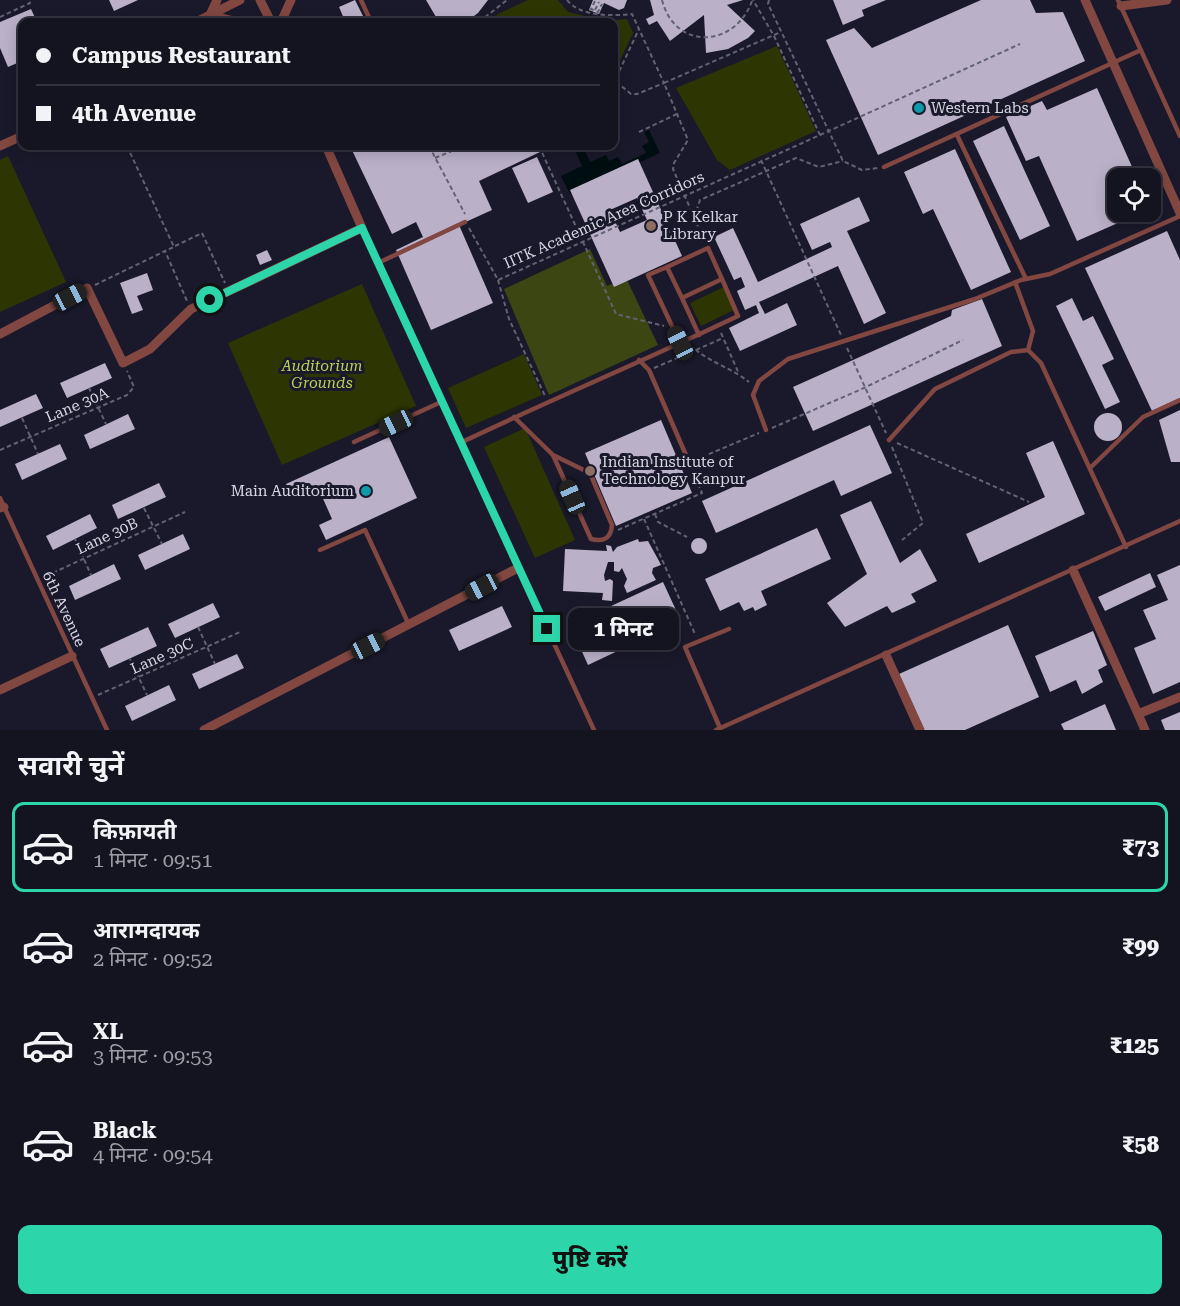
<!DOCTYPE html>
<html lang="hi">
<head>
<meta charset="utf-8">
<style>
  :root { --surface:#141320; --page:#21202d; --text:#f1f3f6; --muted:#9d9ea5; --line:#33323e; --accent:#2dd5ab }
  body { margin:0; font-family:"Roboto Serif","Noto Sans Devanagari",serif; background:var(--page); color:var(--text); height:100vh; display:flex; flex-direction:column; font-size:22px; white-space:nowrap }
  * { box-sizing:border-box; margin:0 }
  p { font-size:20px; color:var(--muted) }
  .icon { flex:none; width:33px; height:33px; fill:none; stroke:currentColor; stroke-width:2; stroke-linecap:round; stroke-linejoin:round }
  .map { position:relative; height:730px; overflow:hidden }
  .panel { display:flex; flex-direction:column; background:var(--surface); flex:1 }
  .panel>* { flex:none }
  .hud { position:absolute; left:18px; top:18px; width:600px; height:132px; border-radius:12px; box-shadow:0 3px 15px #0003,0 0 0 2px var(--line); display:grid; align-content:center; height:132px; padding:0 18px; background:var(--surface) }
  .fabs { position:absolute; left:1107px; top:168px; display:grid; gap:12px }
  .fabs a { display:grid; place-items:center; width:54px; height:54px; border-radius:12px; background:var(--surface); box-shadow:0 3px 15px #0003,0 0 0 2px var(--line); font-size:30px }
  .end { position:absolute; width:27px; height:27px; margin:-14px; border:8px solid #2dd5ab; background:#111; box-shadow:0 0 0 3px #111 }
  .from { border-radius:50% }
  .bubble { position:absolute; height:42px; border-radius:12px; background:var(--surface); box-shadow:0 3px 15px #0003,0 0 0 2px var(--line); font-size:20px; font-weight:800; line-height:42px; text-align:center }
  .car { position:absolute; width:18px; height:36px; margin:-18px -9px; border-radius:8px; box-shadow:0 0 4px 2px #0007; background:linear-gradient(#222 24%,#8ab4d8 0 40%,#222 0 76%,#8ab4d8 0 86%,#222 0) }
  .hud b { display:flex; align-items:center; gap:21px; height:57px; font-size:22px }
  .hud b+b { border-top:2px solid var(--line) }
  .hud i { width:15px; height:15px; background:var(--text) }
  ul { padding:0; list-style:none }
  li { display:flex; align-items:center; gap:18px; height:90px; margin:0 12px 9px; padding:0 6px; border:3px solid transparent; border-radius:12px }
  li div { flex:1 }
  li b { display:block; font-size:22px }
  li em { font-style:normal; font-weight:800 }
  li.on { border-color:var(--accent) }
  li>.icon { width:54px; height:54px; stroke-width:1.5 }
  h2 { padding:0 18px; font-size:27px; line-height:72px }
  .button { display:flex; gap:12px; margin-top:auto; padding:12px 18px }
  .button a { flex:1; height:69px; border-radius:12px; background:var(--accent); color:#111; font-size:24px; font-weight:800; line-height:69px; text-align:center }
  .map>svg:first-child { display:block }
</style>
</head>
<body>
<div class="map">
<svg width="1180" height="730" viewBox="0 0 1180 730">
  <rect width="100%" height="100%" fill="#1a192b"/>
  <path fill="#2d3603" d="M528,0h30l10,12 37,9 22,-2 6,14 -19,40v-51h-129l15,-9z
    M777,46l39,85 -86,39 -13,-10 -41,-72z
    M8,156l58,126 -66,30v-152z
    M362,284l54,122 -134,59 -54,-122z
    M724,287l10,23 -33,16 -11,-23z
    M524,354l18,41 -76,33 -18,-40z
    M525,428l50,112 -40,18 -51,-111z"/>
  <path fill="#3c4613" d="M590,249l17,37 19,-8 32,67 -109,50 -45,-106z"/>
  <path fill="#010e11" d="M649,130l11,23 -90,41 -9,-18 21,-10 -9,-20h10l7,16 16,-7 3,6 9,-4 4,7 24,-11 -4,-7 7,-4 -5,-10z"/>
  <path fill="#bab1c9" fill-rule="evenodd" d="M109,0h29l-24,11z
    M355,0l11,22 -21,-1 -6,-14z
    M426,0h62l-10,13 -12,9h-27z
    M593,0h34l-3,8 -5,2 -15,-7 -5,11 -10,-4z
    M650,0h93l-16,5 28,26 -7,7 -20,11 -22,4 -2,-38 -34,26 -13,-20 -8,4 -3,-6 8,-4z
    M833,0h53l-24,10 2,6 -21,9z
    M981,0h49l6,13 27,-1 22,49 -207,94 -52,-115 28,-12 18,20z
    M31,9l6,13h-15v39l-14,6 -8,-19v-26z
    M1097,88l40,90h-19v34h25l-66,29 -38,-85 -13,5 -20,-44 36,-16 5,9z
    M1004,126l46,100 -30,14 -47,-99z
    M350,146h186l4,6 -61,29 13,29 -33,15 34,78 -62,27 -35,-80 27,-13 -7,-15 -24,12z
    M955,149l56,123 -40,18 -38,-81 -10,5 -19,-42z
    M537,157l16,35 -25,11 -16,-35z
    M638,159l44,97 -68,31 -44,-97zM637,198l10,22 -27,12 -10,-22z
    M859,197l11,24 -23,10 39,82 -22,11 -26,-58 -79,36 6,12 22,-11 10,22 -57,26 -11,-23 30,-15 -3,-8 -11,5 -8,-19 8,-4 -4,-10 -7,3 -20,-43 19,-9 25,54 74,-35 -2,-5 -18,8 -12,-26z
    M1167,231l13,29v138l-28,13 -67,-143z
    M267,250l5,10 -12,5 -4,-10z
    M147,273l6,17 -16,6 6,14 -11,4 -12,-31z
    M1072,298l11,23 10,-5 21,43 -12,6 18,37 -15,7 -49,-103z
    M982,299l20,47 -189,85 -20,-44 158,-71 1,-6z
    M105,363l7,15 -45,20 -7,-15z
    M36,394l7,14 -43,19v-17z
    M1180,410v52h-9l-12,-42z
    M1094 427a14 14 0 1 1 28 0a14 14 0 1 1-28 0Z
    M128,414l7,15 -45,20 -6,-14z
    M661,420l31,73 -76,33 -31,-73z
    M870,425l22,48 -51,23 -7,-16 -118,53 -14,-32z
    M389,437l28,61 -91,42 -7,-15 13,-6 -15,-34 -25,12 -6,-13z
    M1053,441l32,73 -106,49 -13,-29 79,-37 -19,-44z
    M60,444l7,15 -45,21 -7,-16z
    M159,483l7,14 -48,22 -6,-14z
    M871,501l29,62 20,-14 17,32 -26,13 5,8 -24,11 -5,-7 -42,21 -18,-24 40,-29 -27,-59z
    M90,514l7,14 -44,22 -7,-14z
    M817,528l14,31 -70,32 6,14 -12,6 -2,-4 -9,4 -5,-9 -19,9 -15,-32z
    M183,534l7,15 -45,21 -7,-15z
    M691 546a8 8 0 1 1 16 0a8 8 0 1 1-16 0Z
    M638,539l1,3 9,-1 11,20 2,4 -8,3 -1,5 4,7 -29,13 -3,-7 3,-7 -5,-11 -3,4 -5,-1v-9h-6l-4,13 1,6 5,-2 3,2 -1,20 -10,-1 1,-7 -40,-2 2,-42 42,2 -1,-6 5,1 2,6 4,-5z
    M114,564l7,15 -46,21 -6,-14z
    M1180,565v117l-27,12 -19,-46 22,-9 -13,-29 25,-10 -11,-25z
    M1150,573l6,14 -51,24 -7,-14z
    M663,582l18,39 -93,44 -18,-40z
    M213,603l7,14 -45,21 -7,-14z
    M502,606l10,21 -53,24 -10,-21z
    M1008,625l31,72 -74,33h-41l-25,-56z
    M148,627l9,19 -48,22 -9,-19z
    M1093,631l14,34 -9,5 5,12 -21,12 -6,-14 -26,12 -15,-36z
    M237,654l7,14 -45,21 -7,-15z
    M169,685l7,15 -44,21 -7,-15z
    M1105,704l11,26h-52l-3,-6z
    M1180,712v18h-15l-4,-10z"/>
  <g fill="none" stroke-linecap="round" stroke-linejoin="round">
    <path stroke="#626272" stroke-width="2" stroke-dasharray="4.5 3" stroke-linecap="butt" d="M567,0c13,17 45,16 65,14l32,69 -27,11h-6l-17,-14
      M662,0c13,51 73,48 90,1
      M769,0l-1,4 75,157 19,9 16,-2
      M595,1l-4,8 7,3 4,-8
      M595,10l4,-8
      M0,17l30,-14 -2,-3
      M479,22l28,-22
      M616,78l23,-49
      M639,132l38,-18
      M820,135l200,-91
      M127,146l47,101 -9,4
      M429,146l36,68
      M539,146l77,168 48,12
      M435,158l29,-12
      M761,160l80,175
      M694,218l6,-18 96,-42 23,9 24,-6
      M469,228l29,52 322,-145 -46,-99 -21,-36
      M704,240l-31,-71 1,-6 14,-23 -24,-57 117,-51
      M175,246l27,-13 23,50
      M498,280l11,39 36,77
      M95,285l70,-34 22,50
      M721,333l18,41
      M847,348l39,85
      M696,350l27,-12
      M654,368l42,-18c16,13 37,19 53,32
      M89,388l17,36
      M22,418l16,36
      M772,428l92,-40 99,-48
      M897,443l132,59
      M892,447l31,76 -21,17
      M0,450l127,-55 7,-8 -7,-16
      M695,460l64,-27
      M144,508l18,36
      M655,514l3,8 29,15
      M644,519l51,115
      M618,530l84,-37 -11,-26
      M75,539l16,36
      M46,576l139,-64
      M198,627l17,37
      M130,659l17,36
      M98,695l142,-63"/>
    <path stroke="#824741" stroke-width="4.5" d="M361,0l10,22
      M1118,0l62,136
      M957,135l69,144
      M884,167l257,-117
      M362,228l232,502
      M378,263l87,-41
      M667,267l41,-19 14,31
      M1015,282l18,49 -5,19
      M680,343l-32,-68 19,-8 15,31
      M639,360l10,10 40,92
      M514,417l39,38 38,84c12,3 20,0 21,-14l-22,-52 -37,-18
      M766,430l-13,-35 6,-14 29,-22 187,-60 46,-19 29,-6 130,-58
      M889,440l46,-51 76,-37 17,-2 13,13 85,184
      M354,442l87,-40
      M460,443c92,-44 186,-83 278,-127l-16,-37 -40,19 17,37
      M1090,468l53,-51 37,-17
      M0,498l107,232
      M320,550l45,-20 44,95
      M720,728l-35,-81 44,-18
      M716,730l464,-209"/>
    <path stroke="#824741" stroke-width="9" d="M260,0l11,22
      M1085,0l95,213
      M1121,6l46,-6
      M210,15l28,7
      M210,15l7,-15
      M196,22l44,-22
      M281,22l10,-22
      M0,146l22,-10
      M0,334l87,-46 36,75 27,-14 41,-40 171,-81 -36,-82
      M0,508l4,-1
      M1073,570l65,144 42,-17
      M886,655l34,75
      M0,690l72,-34
      M1138,714l7,16
      M204,730l314,-162"/>
  </g>
  <g fill="none" stroke-linecap="round" stroke-linejoin="round">
    <path stroke="#2dd5ab" stroke-width="8" d="M210,300l152,-72 185,401"/>
  </g>
  <g fill="#0f9aa8" stroke="#1a192b" stroke-width="2">
    <circle cx="919" cy="108" r="6"/>
    <circle cx="366" cy="491" r="6"/>
  </g>
  <g fill="#8d6e63" stroke="#1a192b" stroke-width="2">
    <circle cx="651" cy="226" r="6"/>
    <circle cx="590" cy="471" r="6"/>
  </g>
  <g text-anchor="middle" stroke-width="6" stroke-linejoin="round" paint-order="stroke">
    <g font-size="15" fill="#d7d7e4" stroke="#1a192b" text-anchor="start">
      <text x="931" y="113">Western Labs</text>
      <text x="663" y="222">P K Kelkar<tspan x="663" dy="17">Library</tspan></text>
      <text x="602" y="467">Indian Institute of<tspan x="602" dy="17">Technology Kanpur</tspan></text>
      <text x="354" y="496" text-anchor="end">Main Auditorium</text>
    </g>
    <g font-size="15" fill="#d7d7e4" stroke="#1a192b">
      <text transform="translate(604 220) rotate(-24)" y="5">IITK Academic Area Corridors</text>
      <text transform="translate(77 405) rotate(-23)" y="5">Lane 30A</text>
      <text transform="translate(107 536) rotate(-25)" y="5">Lane 30B</text>
      <text transform="translate(64 609) rotate(65)" y="5">6th Avenue</text>
      <text transform="translate(162 656) rotate(-24)" y="5">Lane 30C</text>
    </g>
    <g font-size="15" font-style="italic" fill="#bad256" stroke="#1a192b">
      <text x="322" y="371">Auditorium<tspan x="322" dy="17">Grounds</tspan></text>
    </g>
  </g>
</svg>
<div class="fabs">
<a><svg class="icon" aria-label="locate" viewBox="0 0 24 24"><circle cx="12" cy="12" r="6"/><path d="M12 2v4M12 18v4M2 12h4M18 12h4"/></svg></a>
</div>
<i class="end from" style="left:210px;top:300px"></i>
<i class="end" style="left:547px;top:629px"></i>
<div class="bubble" style="left:568px;top:608px;width:111px">1 मिनट</div>
<i class="car" style="left:70px;top:297px;rotate:62deg"></i>
<i class="car" style="left:680px;top:343px;rotate:334deg"></i>
<i class="car" style="left:396px;top:423px;rotate:245deg"></i>
<i class="car" style="left:572px;top:497px;rotate:336deg"></i>
<i class="car" style="left:482px;top:587px;rotate:242deg"></i>
<i class="car" style="left:368px;top:646px;rotate:63deg"></i>
<div class="hud">
<b><i class="from"></i>Campus Restaurant</b>
<b><i></i>4th Avenue</b>
</div>
</div>
<section class="panel">
<h2>सवारी चुनें</h2>
<ul>
<li class="on"><svg class="icon" aria-label="car" viewBox="0 0 24 24"><path d="M5 17H2v-5l4-1 3-4h7l3 4 3 1v5h-3M9 17h6M6 11h13"/><circle cx="7" cy="17" r="2"/><circle cx="17" cy="17" r="2"/></svg><div><b>किफ़ायती</b><p>1 मिनट · 09:51</p></div><em>₹73</em></li>
<li><svg class="icon" aria-label="car" viewBox="0 0 24 24"><path d="M5 17H2v-5l4-1 3-4h7l3 4 3 1v5h-3M9 17h6M6 11h13"/><circle cx="7" cy="17" r="2"/><circle cx="17" cy="17" r="2"/></svg><div><b>आरामदायक</b><p>2 मिनट · 09:52</p></div><em>₹99</em></li>
<li><svg class="icon" aria-label="car" viewBox="0 0 24 24"><path d="M5 17H2v-5l4-1 3-4h7l3 4 3 1v5h-3M9 17h6M6 11h13"/><circle cx="7" cy="17" r="2"/><circle cx="17" cy="17" r="2"/></svg><div><b>XL</b><p>3 मिनट · 09:53</p></div><em>₹125</em></li>
<li><svg class="icon" aria-label="car" viewBox="0 0 24 24"><path d="M5 17H2v-5l4-1 3-4h7l3 4 3 1v5h-3M9 17h6M6 11h13"/><circle cx="7" cy="17" r="2"/><circle cx="17" cy="17" r="2"/></svg><div><b>Black</b><p>4 मिनट · 09:54</p></div><em>₹58</em></li>
</ul>
<div class="button"><a>पुष्टि करें</a></div>
</section>
</body>
</html>
